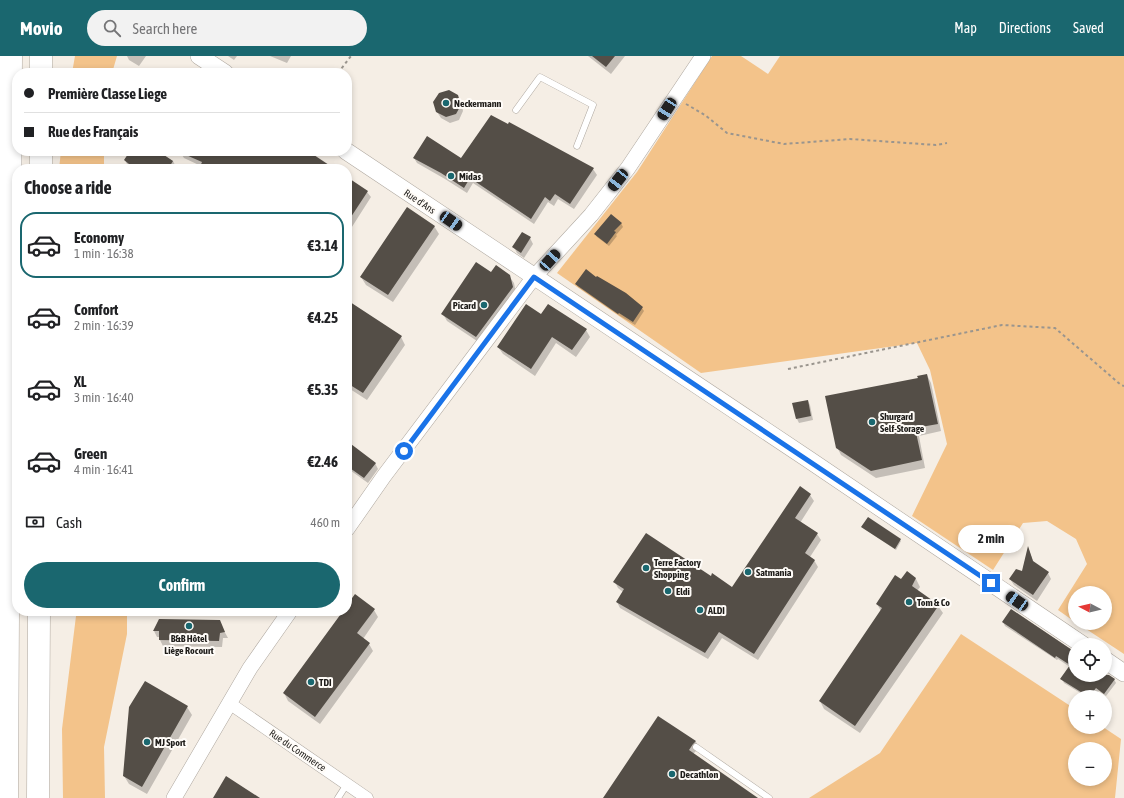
<!DOCTYPE html>
<html lang="en">
<head>
<meta charset="utf-8">
<style>
  :root { --surface:#fff; --page:#f2f2f2; --text:#202124; --muted:#757577; --line:#e0e0e0; --accent:#1a676f }
  body { margin:0; font-family:"Asap Condensed",sans-serif; background:var(--page); color:var(--text); height:100vh; display:flex; flex-direction:column; font-size:15px; white-space:nowrap }
  * { box-sizing:border-box; margin:0 }
  p { font-size:13px; color:var(--muted) }
  .icon { flex:none; width:22px; height:22px; fill:none; stroke:currentColor; stroke-width:2; stroke-linecap:round; stroke-linejoin:round }
  .map { position:relative; flex:1; overflow:hidden }
  .details { position:absolute; left:12px; top:108px; width:340px; height:452px; display:flex; flex-direction:column; background:var(--surface); border-radius:16px; box-shadow:0 2px 6px #0003 }
  .details>* { flex:none }
  .top-card { position:absolute; left:12px; top:12px; width:340px; height:88px; border-radius:16px; box-shadow:0 2px 6px #0003; display:grid; align-content:center; height:88px; padding:0 12px; background:var(--surface) }
  .needle { width:26px; rotate:277deg }
  .buttons { position:absolute; left:1068px; top:530px; display:grid; gap:8px }
  .buttons a { display:grid; place-items:center; width:44px; height:44px; border-radius:50%; background:var(--surface); box-shadow:0 2px 6px #0003; font-size:20px }
  .end { position:absolute; width:18px; height:18px; margin:-9px; border:5px solid #1a73e8; background:#fff; box-shadow:0 0 0 2px #fff }
  .from { border-radius:50% }
  .bubble { position:absolute; height:28px; border-radius:14px; background:var(--surface); box-shadow:0 2px 6px #0003; font-size:13px; font-weight:700; line-height:28px; text-align:center }
  .car { position:absolute; width:12px; height:24px; margin:-12px -6px; border-radius:5px; box-shadow:0 0 3px 1px #0007; background:linear-gradient(#222 24%,#8ab4d8 0 40%,#222 0 76%,#8ab4d8 0 86%,#222 0) }
  .top-card b { display:flex; align-items:center; gap:14px; height:38px; font-size:15px }
  .top-card b+b { border-top:1px solid var(--line) }
  .top-card i { width:10px; height:10px; background:var(--text) }
  ul { padding:0; list-style:none }
  li { display:flex; align-items:center; gap:12px; height:66px; margin:0 8px 6px; padding:0 4px; border:2px solid transparent; border-radius:16px }
  li div { flex:1 }
  li b { display:block; font-size:15px }
  li em { font-style:normal; font-weight:700 }
  li.selected { border-color:var(--accent) }
  li>.icon { width:36px; height:36px; stroke-width:1.5 }
  h2 { padding:0 12px; font-size:18px; line-height:48px }
  .pay { display:flex; align-items:center; gap:10px; height:44px; padding:0 12px; font-size:15px }
  .pay p { margin-inline-start:auto }
  .action { display:flex; gap:8px; margin-top:auto; padding:8px 12px }
  .action a { flex:1; height:46px; border-radius:24px; background:var(--accent); color:#fff; font-size:16px; font-weight:700; line-height:46px; text-align:center }
  header { display:flex; align-items:center; gap:24px; box-sizing:border-box; height:56px; padding:0 20px; background:var(--accent); color:#fff }
  header strong { font-size:19px }
  nav { display:flex; gap:22px; margin-inline-start:auto; font-size:14px }
  .search { width:280px; height:36px; background:var(--page); display:flex; align-items:center; gap:10px; box-sizing:border-box; padding:0 14px; border-radius:22px; color:var(--muted); font-size:15px }
  .map>svg:first-child { display:block }
</style>
</head>
<body>
<header>
<strong>Movio</strong>
<div class="search"><svg class="icon" aria-label="search" viewBox="0 0 24 24"><circle cx="10" cy="10" r="6"/><path d="M15 15l6 6"/></svg>Search here</div>
<nav><a>Map</a><a>Directions</a><a>Saved</a></nav>
</header>
<div class="map">
<svg width="1124" height="742" viewBox="0 0 1124 742">
  <rect width="100%" height="100%" fill="#f5eee5"/>
  <path fill="#f3c38a" fill-rule="evenodd" d="M75,0h42l-5,17h-40z
    M712,0h29l27,18 12,-18h344v598l-47,-31h28v-30h-30v29l-17,-12 29,-46 -11,-25 -29,-18 -24,2 -30,47 -81,-54 35,-72 -17,-74 -13,-27 -216,30 -144,-100 80,-101z
    M61,95h43v18h-45z
    M74,555h53v23l-23,113 1,51h-42l-1,-69 14,-113z
    M961,578l114,75v18h28l18,12 -6,59h-306l71,-45zM1075,693h30v30h-30z"/>
  <path fill="#0003" d="M127,0h19l-7,10 -10,-6z
    M228,0h9l-3,4z
    M270,0h21l-4,7z
    M588,0h37l-14,18z
    M457,40l4,6 2,9 -4,9 -9,3 -9,-5 -4,-6z
    M509,68l84,45 4,6 -23,34 -16,-10 -4,7 -6,-4 -14,22 -61,-41 -6,10 -22,-14 -28,-16 -3,-5 47,2z
    M131,95h33l-2,3 11,7 3,6 -1,2h-48l1,-3 -3,-6z
    M181,95h124l28,18h-133l1,-3 -17,-8 -4,-6z
    M347,122l20,14 4,5 -21,33 -3,-2z
    M621,167l2,4 -7,8 1,1 -8,10 -12,-9 -2,-3z
    M434,170l5,8 -46,68 -27,-17 -5,-8z
    M530,182l3,6 -9,14 -7,-5 -3,-6z
    M491,218l18,2 5,7 2,11 -36,49 -33,-22 -4,-7z
    M576,228l66,24 2,3 -9,14 -15,-9 -42,-29z
    M347,246l54,35 4,8 -38,55 -20,-13z
    M542,259l44,15 4,7 -14,20 -20,-14 -21,33 -32,-22 -5,-7z
    M927,319l4,8 10,48 -22,5 6,32 -49,10 -35,-23 -4,-8 82,-68z
    M808,345l2,4 3,15 -14,3 -2,-4 -3,-15z
    M347,386l28,21 3,6 -10,14 -21,-15z
    M810,439l4,6 -14,22 17,11 4,6 -11,17 4,3 4,7 -60,93 -36,-22 -14,21 -88,-51 -3,-6 6,-10 -5,-4 -3,-6 96,-5 22,11z
    M863,472l37,12 1,1 -5,9z
    M1028,492l6,15 14,10 3,6 -14,22 -23,-16 -4,-6 12,-6z
    M907,517l9,6 4,8 -3,4 21,15 5,7 -83,120 -36,-24 -4,-8 61,-90 -4,-7z
    M347,551l27,3 4,7 -15,22 6,5 4,7 -53,73 -32,-23 -4,-8 60,-82h3z
    M1012,554l63,42v23h30v-2l9,6 2,4 -10,13 -7,-5 -5,6h-7l-23,-14 -2,-4 8,-12 -12,-8 -1,1 -52,-34 -2,-4z
    M237,555h6l-3,3z
    M160,564l62,7 6,11h-5l-1,9 -59,-1 -3,-6v-3h-3l-3,-6z
    M187,651l5,8 -45,79 -18,-10 -5,-8z
    M658,662l38,24 3,6 -6,6 63,44h-151z"/>
  <path fill="#544e47" d="M592,0h23l-9,11z
    M449,34l9,5 3,10 -5,9 -10,3 -10,-5 -3,-10 6,-9z
    M491,59l17,9 1,-2 85,46 -24,36 -15,-10 -5,7 -5,-4 -14,22 -61,-41 -6,10 -23,-15 -28,-15 14,-22 34,22z
    M130,95h28l15,10 -5,8h-42l3,-5 -5,-4z
    M177,95h131l27,18h-136l3,-7z
    M347,121l21,14 -21,32z
    M407,151l28,19 -47,69 -28,-18z
    M611,158l11,9 -8,8 2,1 -9,12 -13,-10z
    M522,176l9,5 -10,16 -9,-6z
    M476,206l15,10 5,-7 14,10 3,12 -37,50 -35,-23z
    M586,213l10,8 1,-1 29,17 17,14 -10,15 -14,-9 -1,1 -43,-30z
    M347,244l55,36 -39,57 -16,-10z
    M526,248l15,10 7,-10 39,25 -15,21 -20,-13 -21,32 -34,-22z
    M927,318l11,50 -23,4 7,32 -51,11 -35,-23 -11,-52 93,-18 -1,-2z
    M808,344l3,16 -15,3 -4,-16z
    M347,385l29,22 -12,15 -17,-12z
    M800,430l11,8 -16,24 23,15 -13,20 10,7 -61,94 -35,-22 -14,21 -89,-51 8,-13 -11,-7 33,-49 65,43 1,-3 20,14z
    M868,461l33,22 -6,10 -34,-22z
    M1028,490l5,15 16,11 -16,23 -24,-16 7,-10 6,2z
    M907,515l9,7 -4,8 27,19 -84,121 -36,-25 63,-93 -6,-4 19,-29 6,4z
    M355,538l20,15 -18,24 13,10 -55,74 -32,-24 60,-82h4v-6z
    M1011,553l64,43v23h34l6,4 -11,15 -8,-6 -7,9 -29,-18 10,-14 -14,-9 -1,2 -53,-36z
    M159,563l61,1 5,12 -5,1 -1,8 -60,-1v-9h-6z
    M145,625l43,25 -46,81 -19,-11 6,-69z
    M658,660l38,25 -3,3 -4,6 69,48h-155z
    M226,720l34,22h-47z"/>
  <g fill="none" stroke-linecap="round" stroke-linejoin="round">
    <defs>
      <path id="service" d="M516,54l24,-33 53,28 -16,41
        M696,691l73,51
        M338,742l9,-14"/>
      <path id="minor" d="M229,647l138,95"/>
      <path id="tertiary" d="M347,473l37,-53 150,-199 57,-62 37,-47 75,-112
        M174,742l76,-130 40,-57"/>
      <path id="secondary" d="M199,0l26,17
        M346,95l462,308 275,186
        M1105,604l19,13"/>
      <path id="motorway" d="M41,17v-17
        M41,113v-18
        M7,742l4,-742
        M38,742l1,-187"/>
    </defs>
    <use href="#service" stroke="#aea79f" stroke-width="7"/>
    <use href="#minor" stroke="#aea79f" stroke-width="13"/>
    <use href="#tertiary" stroke="#aea79f" stroke-width="16"/>
    <use href="#secondary" stroke="#aea79f" stroke-width="18"/>
    <use href="#motorway" stroke="#aea79f" stroke-width="23"/>
    <path stroke="#9a958e" stroke-width="2" stroke-dasharray="3 3" stroke-linecap="butt" d="M338,17l13,-17
      M686,48l19,11 22,18 57,11 66,-5 86,6 11,-2
      M788,313l214,-44 53,3 66,57 3,1"/>
    <use href="#service" stroke="#fff" stroke-width="6"/>
    <use href="#minor" stroke="#fff" stroke-width="12"/>
    <use href="#tertiary" stroke="#fff" stroke-width="15"/>
    <use href="#secondary" stroke="#fff" stroke-width="17"/>
    <use href="#motorway" stroke="#fff" stroke-width="22"/>
  </g>
  <g fill="none" stroke-linecap="round" stroke-linejoin="round">
    <path stroke="#1a73e8" stroke-width="5" d="M404,395l130,-174 457,306"/>
  </g>
  <g fill="#1a676f" stroke="#fffcf8" stroke-width="1.5">
    <circle cx="446" cy="47" r="4"/>
    <circle cx="451" cy="120" r="4"/>
    <circle cx="484" cy="249" r="4"/>
    <circle cx="872" cy="366" r="4"/>
    <circle cx="646" cy="512" r="4"/>
    <circle cx="748" cy="516" r="4"/>
    <circle cx="668" cy="535" r="4"/>
    <circle cx="909" cy="546" r="4"/>
    <circle cx="700" cy="554" r="4"/>
    <circle cx="189" cy="570" r="4"/>
    <circle cx="311" cy="626" r="4"/>
    <circle cx="147" cy="686" r="4"/>
    <circle cx="672" cy="718" r="4"/>
  </g>
  <g text-anchor="middle" stroke-width="4" stroke-linejoin="round" paint-order="stroke">
    <g font-size="10" font-weight="bold" fill="#1f1d1a" stroke="#fffcf8" text-anchor="start">
      <text x="454" y="51">Neckermann</text>
      <text x="459" y="124">Midas</text>
      <text x="476" y="253" text-anchor="end">Picard</text>
      <text x="880" y="364">Shurgard<tspan x="880" dy="12">Self-Storage</tspan></text>
      <text x="654" y="510">Terre Factory<tspan x="654" dy="12">Shopping</tspan></text>
      <text x="756" y="520">Satmania</text>
      <text x="676" y="539">Eldi</text>
      <text x="917" y="550">Tom &amp; Co</text>
      <text x="708" y="558">ALDI</text>
      <text x="189" y="586" text-anchor="middle">B&amp;B Hôtel<tspan x="189" dy="12">Liège Rocourt</tspan></text>
      <text x="319" y="630">TDI</text>
      <text x="155" y="690">MJ Sport</text>
      <text x="680" y="722">Decathlon</text>
    </g>
    <g font-size="10" fill="#1f1d1a" stroke="#fffcf8">
      <text transform="translate(420 145) rotate(34)" y="4">Rue d'Ans</text>
      <text transform="translate(298 694) rotate(34)" y="4">Rue du Commerce</text>
    </g>
  </g>
</svg>
<div class="buttons">
<a><svg class="needle" viewBox="-14 -14 28 28"><path d="M0-13l5 13h-10z" fill="#e53935"/><path d="M0 13l5-13h-10z" fill="#757577"/></svg></a>
<a><svg class="icon" aria-label="locate" viewBox="0 0 24 24"><circle cx="12" cy="12" r="6"/><path d="M12 2v4M12 18v4M2 12h4M18 12h4"/></svg></a>
<a>+</a>
<a>−</a>
</div>
<i class="end from" style="left:404px;top:395px"></i>
<i class="end" style="left:991px;top:527px"></i>
<div class="bubble" style="left:958px;top:469px;width:66px">2 min</div>
<i class="car" style="left:667px;top:53px;rotate:213deg"></i>
<i class="car" style="left:618px;top:124px;rotate:218deg"></i>
<i class="car" style="left:451px;top:165px;rotate:124deg"></i>
<i class="car" style="left:550px;top:204px;rotate:42deg"></i>
<i class="car" style="left:1017px;top:545px;rotate:304deg"></i>
<div class="top-card">
<b><i class="from"></i>Première Classe Liege</b>
<b><i></i>Rue des Français</b>
</div>
<section class="details">
<h2>Choose a ride</h2>
<ul>
<li class="selected"><svg class="icon" aria-label="car" viewBox="0 0 24 24"><path d="M5 17H2v-5l4-1 3-4h7l3 4 3 1v5h-3M9 17h6M6 11h13"/><circle cx="7" cy="17" r="2"/><circle cx="17" cy="17" r="2"/></svg><div><b>Economy</b><p>1 min · 16:38</p></div><em>€3.14</em></li>
<li><svg class="icon" aria-label="car" viewBox="0 0 24 24"><path d="M5 17H2v-5l4-1 3-4h7l3 4 3 1v5h-3M9 17h6M6 11h13"/><circle cx="7" cy="17" r="2"/><circle cx="17" cy="17" r="2"/></svg><div><b>Comfort</b><p>2 min · 16:39</p></div><em>€4.25</em></li>
<li><svg class="icon" aria-label="car" viewBox="0 0 24 24"><path d="M5 17H2v-5l4-1 3-4h7l3 4 3 1v5h-3M9 17h6M6 11h13"/><circle cx="7" cy="17" r="2"/><circle cx="17" cy="17" r="2"/></svg><div><b>XL</b><p>3 min · 16:40</p></div><em>€5.35</em></li>
<li><svg class="icon" aria-label="car" viewBox="0 0 24 24"><path d="M5 17H2v-5l4-1 3-4h7l3 4 3 1v5h-3M9 17h6M6 11h13"/><circle cx="7" cy="17" r="2"/><circle cx="17" cy="17" r="2"/></svg><div><b>Green</b><p>4 min · 16:41</p></div><em>€2.46</em></li>
</ul>
<div class="pay"><svg class="icon" aria-label="cash" viewBox="0 0 24 24"><path d="M3 7h18v10H3z"/><circle cx="12" cy="12" r="2"/></svg>Cash<p>460 m</p></div>
<div class="action"><a>Confirm</a></div>
</section>
</div>
</body>
</html>
